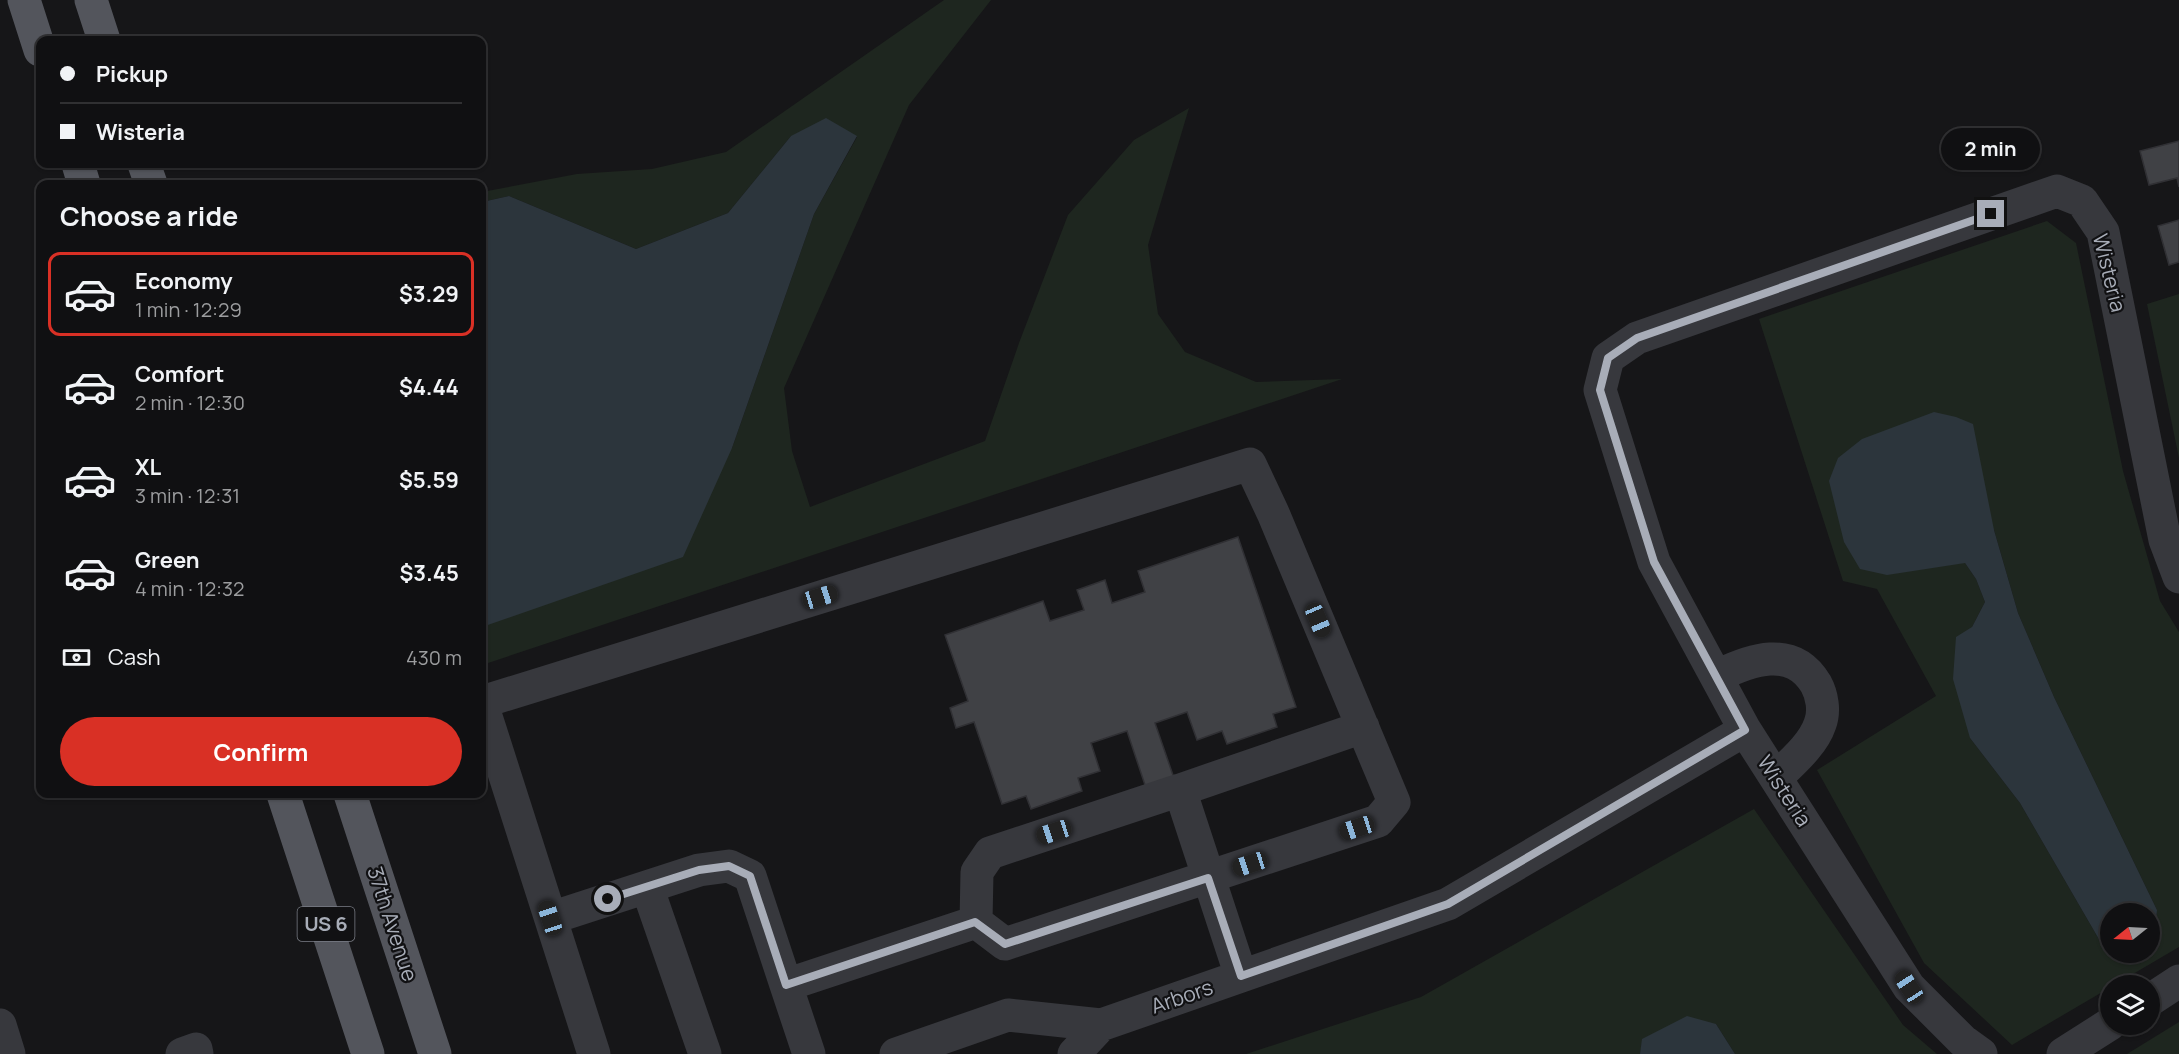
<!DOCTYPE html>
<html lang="en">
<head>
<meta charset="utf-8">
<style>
  :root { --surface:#101012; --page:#19191b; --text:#f1f3f6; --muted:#9c9d9f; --line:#303032; --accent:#d93025 }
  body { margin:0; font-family:Manrope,sans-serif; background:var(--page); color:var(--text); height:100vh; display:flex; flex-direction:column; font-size:22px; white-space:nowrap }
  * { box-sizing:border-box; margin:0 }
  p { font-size:20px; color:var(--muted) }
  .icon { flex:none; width:33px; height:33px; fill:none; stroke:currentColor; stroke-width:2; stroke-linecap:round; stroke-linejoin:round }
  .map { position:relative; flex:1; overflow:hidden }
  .drawer { position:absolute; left:36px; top:180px; width:450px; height:618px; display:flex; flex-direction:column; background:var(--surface); border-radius:12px; box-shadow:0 2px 4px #0004,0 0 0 2px var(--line) }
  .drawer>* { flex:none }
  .hud { position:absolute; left:36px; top:36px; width:450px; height:132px; border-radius:12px; box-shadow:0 2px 4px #0004,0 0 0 2px var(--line); display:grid; align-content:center; height:132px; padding:0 24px; background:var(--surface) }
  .needle { width:39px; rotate:252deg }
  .fabs { position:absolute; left:2100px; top:903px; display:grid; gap:12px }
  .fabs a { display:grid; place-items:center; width:60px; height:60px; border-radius:50%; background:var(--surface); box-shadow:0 2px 4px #0004,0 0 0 2px var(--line); font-size:30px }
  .end { position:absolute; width:27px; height:27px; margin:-14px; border:8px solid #a8adb8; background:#111; box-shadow:0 0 0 3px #111 }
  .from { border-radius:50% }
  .bubble { position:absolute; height:42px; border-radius:21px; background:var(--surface); box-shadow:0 2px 4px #0004,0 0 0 2px var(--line); font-size:20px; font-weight:700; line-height:42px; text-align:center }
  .car { position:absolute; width:18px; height:36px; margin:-18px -9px; border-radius:8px; box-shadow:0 0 4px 2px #0007; background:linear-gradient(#222 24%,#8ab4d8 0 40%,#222 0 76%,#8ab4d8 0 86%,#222 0) }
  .hud b { display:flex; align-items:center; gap:21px; height:57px; font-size:22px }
  .hud b+b { border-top:2px solid var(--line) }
  .hud i { width:15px; height:15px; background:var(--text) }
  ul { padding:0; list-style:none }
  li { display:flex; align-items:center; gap:18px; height:84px; margin:0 12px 9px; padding:0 12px; border:3px solid transparent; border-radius:12px }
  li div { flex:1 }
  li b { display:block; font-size:22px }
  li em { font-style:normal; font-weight:700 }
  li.current { border-color:var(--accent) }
  li>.icon { width:54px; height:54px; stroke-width:1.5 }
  h2 { padding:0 24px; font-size:27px; line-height:72px }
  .pay { display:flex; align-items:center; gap:15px; height:66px; padding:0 24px; font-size:22px }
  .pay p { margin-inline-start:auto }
  .button { display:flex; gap:12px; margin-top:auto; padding:12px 24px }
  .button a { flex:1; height:69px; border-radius:36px; background:var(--accent); color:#fff; font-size:24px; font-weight:700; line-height:69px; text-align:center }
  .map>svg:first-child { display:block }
</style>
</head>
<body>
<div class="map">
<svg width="2179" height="1054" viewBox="0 0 2179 1054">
  <rect width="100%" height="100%" fill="#161618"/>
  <path fill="#1e261f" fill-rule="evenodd" d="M944,0h47l-82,105 -125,283 8,63 18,56 175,-66 34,-98 49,-128 66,-75 55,-32 -41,137 10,69 27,38 71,30 86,-3 -860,286v-38l250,-179 82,-234 43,-77 -66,-1 -63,77 -92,36 -127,-53 -27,6v-10l95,-18 75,-5 74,-17z
    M2047,221l29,22 47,228 37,130 19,31v315l-167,98 -88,-82 -107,-193 119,-74 -59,-107 -34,-8 -84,-262zM1994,530l24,83 36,84 103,213 -2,23 -5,3v16h-40v-2l-6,-2 -84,-145 -50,-65 2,-111 13,-25 -9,-23 -11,-16z
    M2179,294v164l-32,-154z
    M1754,809l149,216 34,29h-202l-19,-30 -73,15 -3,15h-394l175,-57z
    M2179,1022v32h-52z"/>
  <path fill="#2c353c" d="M826,118l31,18 -43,78 -82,234 -49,109 -201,70v-425l27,-6 127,53 92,-36 63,-77z
    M1934,412l22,5 17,7 21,106 24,83 36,84 103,213 -2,23 -5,3v-22h-40v36l-6,-2 -84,-145 -50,-65 -17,-59 3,-42 16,-10 13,-25 -9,-23 -11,-16 -78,12 -27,-6 -16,-27 -15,-61 9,-23 24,-19z
    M1687,1016l29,8 19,30h-95l2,-15z"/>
  <path fill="#404145" stroke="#303034" stroke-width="1.5" d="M2179,141v46l-2,-9 -28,7 -9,-34z
    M2179,220v42l-10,3 -11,-39z
    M1238,537l58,170 -23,7 4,13 -50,17 -5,-13 -25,9 -10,-28 -32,11 20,58 -28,10 -20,-60 -36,12 9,28 -22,7 4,13 -51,18 -5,-13 -24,8 -28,-82 -18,6 -6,-20 18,-7 -23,-66 98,-34 7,20 34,-11 -7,-20 28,-10 7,23 33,-11 -7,-21z"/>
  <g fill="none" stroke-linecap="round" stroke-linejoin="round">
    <path stroke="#37383d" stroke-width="33" d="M1717,676c33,-16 75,-32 99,8 6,11 9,27 4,40 -7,21 -29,39 -44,54
      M482,702l768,-238 23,49 121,289 -16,19 -373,123 -29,-22 -190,63 23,69
      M482,704l112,350
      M1180,790l183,-63
      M647,887l58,167
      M551,918l148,-48 30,-4 21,10 36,109
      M976,922l1,-50 13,-19 190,-63 61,186
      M2150,1000l29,-19
      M0,1025l9,29
      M182,1054l14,-5 1,5
      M896,1054l112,-39 93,10 347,-121 297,-174
      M1074,1054l27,-29
      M1981,1054l-18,-13 -54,-54 -164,-257 -91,-168 -54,-172 8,-32 29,-20 420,-147 25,10 21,31 62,308 14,37
      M2063,1054l47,-30"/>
    <path stroke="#53555c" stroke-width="33" d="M24,0l16,50
      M91,0l13,40
      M78,164l6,20
      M144,164l7,20
      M283,794l85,260
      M350,794l85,260"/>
  </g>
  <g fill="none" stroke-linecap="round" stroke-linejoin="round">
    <path stroke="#a8adb8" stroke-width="8" d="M608,899l91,-29 30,-4 21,10 36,109 189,-63 30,22 203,-66 33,98 207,-72 297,-174 -91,-168 -54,-172 8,-32 29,-20 354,-124"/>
  </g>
  <g text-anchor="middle" stroke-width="4.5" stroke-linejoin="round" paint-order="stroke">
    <rect fill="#111113" stroke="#7b7e86" stroke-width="1.5" x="297.5" y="907" width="57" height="34" rx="4.5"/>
    <g font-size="20" font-weight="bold" fill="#a8adb8">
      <text x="326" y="931">US 6</text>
    </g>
    <g font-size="21" fill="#a8adb8" stroke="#111113">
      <text transform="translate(2109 273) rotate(76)" y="7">Wisteria</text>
      <text transform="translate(1784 791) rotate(57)" y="7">Wisteria</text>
      <text transform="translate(392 924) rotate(72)" y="7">37th Avenue</text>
      <text transform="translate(1182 997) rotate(-19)" y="7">Arbors</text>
    </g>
  </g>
</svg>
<div class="fabs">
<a><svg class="needle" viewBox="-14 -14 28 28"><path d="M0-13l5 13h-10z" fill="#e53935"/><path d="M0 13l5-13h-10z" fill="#9c9d9f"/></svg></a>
<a><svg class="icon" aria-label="layers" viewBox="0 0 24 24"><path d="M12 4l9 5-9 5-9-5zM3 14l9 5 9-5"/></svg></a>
</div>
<i class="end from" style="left:608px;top:899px"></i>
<i class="end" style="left:1991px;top:214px"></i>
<div class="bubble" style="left:1941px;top:128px;width:99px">2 min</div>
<i class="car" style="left:820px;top:597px;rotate:73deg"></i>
<i class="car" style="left:1318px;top:620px;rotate:157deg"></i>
<i class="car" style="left:1357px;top:828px;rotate:252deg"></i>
<i class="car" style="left:1054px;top:832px;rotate:252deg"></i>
<i class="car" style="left:1250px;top:864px;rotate:252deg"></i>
<i class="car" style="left:550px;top:918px;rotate:342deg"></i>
<i class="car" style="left:1909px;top:987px;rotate:327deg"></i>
<div class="hud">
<b><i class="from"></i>Pickup</b>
<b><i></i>Wisteria</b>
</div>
<section class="drawer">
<h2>Choose a ride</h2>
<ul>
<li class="current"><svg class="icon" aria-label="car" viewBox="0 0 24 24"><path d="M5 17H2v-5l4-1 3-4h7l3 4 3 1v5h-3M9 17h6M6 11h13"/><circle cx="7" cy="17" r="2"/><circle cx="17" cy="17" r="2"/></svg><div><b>Economy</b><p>1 min · 12:29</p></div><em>$3.29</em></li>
<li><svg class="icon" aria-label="car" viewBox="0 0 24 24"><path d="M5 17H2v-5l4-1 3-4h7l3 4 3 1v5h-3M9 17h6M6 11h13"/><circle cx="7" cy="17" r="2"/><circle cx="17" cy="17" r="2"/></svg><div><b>Comfort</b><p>2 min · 12:30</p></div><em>$4.44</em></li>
<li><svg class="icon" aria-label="car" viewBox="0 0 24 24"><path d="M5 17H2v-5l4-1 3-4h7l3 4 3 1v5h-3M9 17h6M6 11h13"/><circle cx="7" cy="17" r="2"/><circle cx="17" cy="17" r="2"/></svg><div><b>XL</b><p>3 min · 12:31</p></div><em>$5.59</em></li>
<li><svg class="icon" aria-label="car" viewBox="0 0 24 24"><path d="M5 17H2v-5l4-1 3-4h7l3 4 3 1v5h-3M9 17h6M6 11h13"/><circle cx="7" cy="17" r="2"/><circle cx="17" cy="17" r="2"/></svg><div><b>Green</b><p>4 min · 12:32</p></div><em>$3.45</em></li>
</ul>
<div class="pay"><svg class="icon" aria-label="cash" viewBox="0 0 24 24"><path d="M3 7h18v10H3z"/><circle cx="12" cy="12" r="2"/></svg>Cash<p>430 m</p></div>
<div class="button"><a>Confirm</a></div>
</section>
</div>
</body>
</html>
